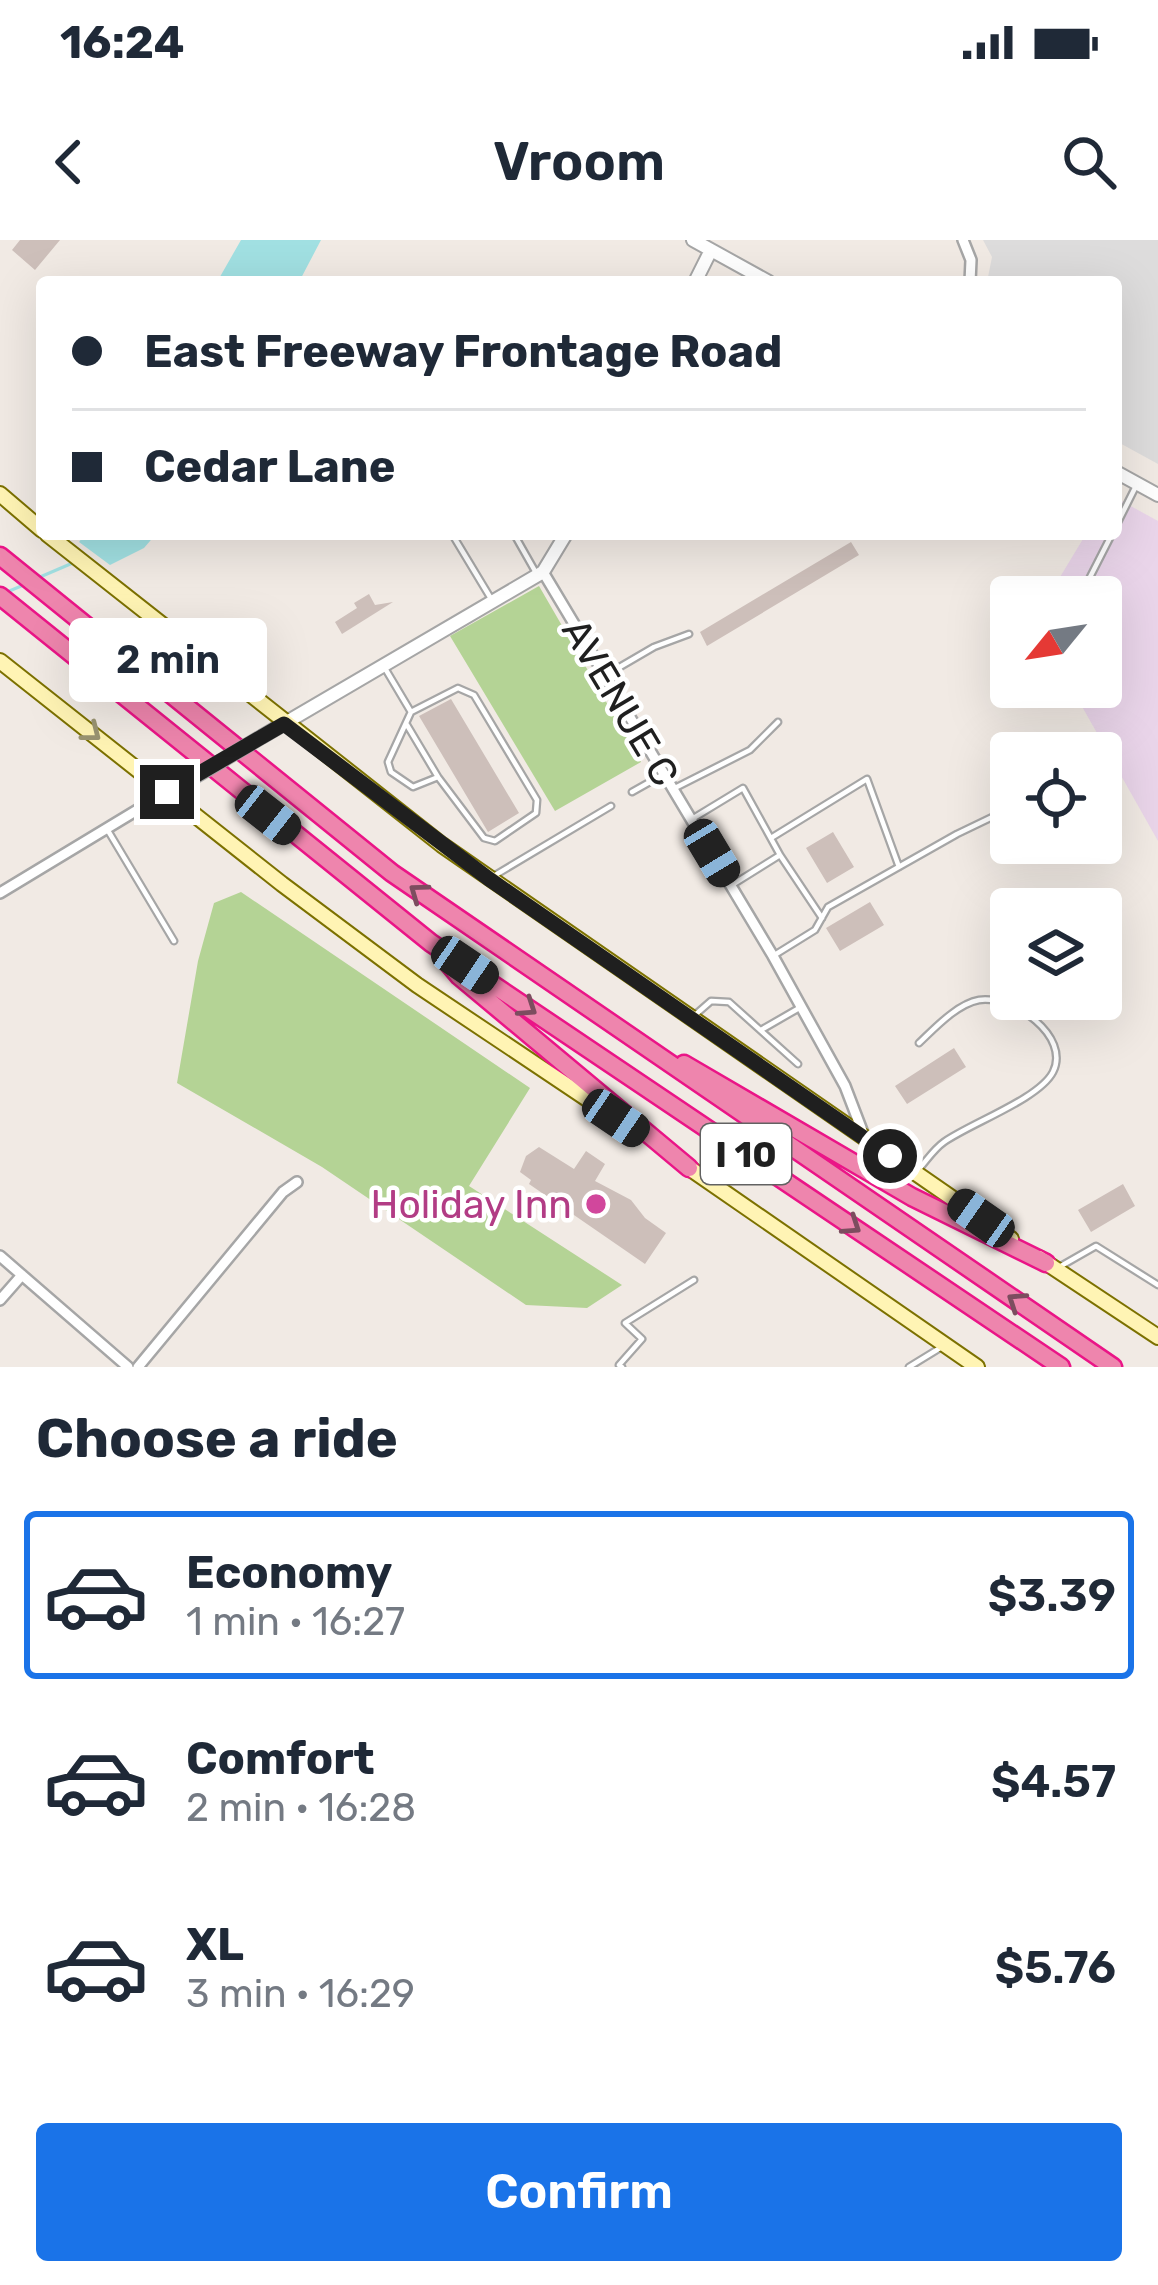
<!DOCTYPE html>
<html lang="en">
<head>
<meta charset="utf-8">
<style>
  :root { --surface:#fff; --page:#f2f2f3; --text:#1f2937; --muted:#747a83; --line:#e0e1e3; --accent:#1a73e8 }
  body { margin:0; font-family:Rubik,sans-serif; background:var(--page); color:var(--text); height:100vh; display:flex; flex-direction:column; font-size:45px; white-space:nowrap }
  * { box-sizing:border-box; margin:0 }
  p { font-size:39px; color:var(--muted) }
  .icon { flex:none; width:66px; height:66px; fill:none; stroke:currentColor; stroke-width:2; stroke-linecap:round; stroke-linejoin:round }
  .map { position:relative; height:1127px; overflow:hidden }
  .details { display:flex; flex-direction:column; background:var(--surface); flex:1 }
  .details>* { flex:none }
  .hud { position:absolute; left:36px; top:36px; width:1086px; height:264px; border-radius:12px; box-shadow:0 12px 48px #0002; display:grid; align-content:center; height:264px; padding:0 36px; background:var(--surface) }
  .needle { width:78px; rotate:240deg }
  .tools { position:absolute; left:990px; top:336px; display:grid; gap:24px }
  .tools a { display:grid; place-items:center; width:132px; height:132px; border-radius:12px; background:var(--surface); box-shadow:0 12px 48px #0002; font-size:60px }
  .end { position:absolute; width:54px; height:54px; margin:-27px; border:15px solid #1f1f1f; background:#fff; box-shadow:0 0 0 6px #fff }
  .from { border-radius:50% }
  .bubble { position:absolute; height:84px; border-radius:12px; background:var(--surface); box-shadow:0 12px 48px #0002; font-size:39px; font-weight:600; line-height:84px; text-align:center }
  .car { position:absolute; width:36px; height:72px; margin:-36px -18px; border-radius:15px; box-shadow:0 0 9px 3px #0007; background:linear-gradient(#222 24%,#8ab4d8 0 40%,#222 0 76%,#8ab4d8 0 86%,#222 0) }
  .hud b { display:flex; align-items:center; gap:42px; height:114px; font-size:45px }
  .hud b+b { border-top:3px solid var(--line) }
  .hud i { width:30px; height:30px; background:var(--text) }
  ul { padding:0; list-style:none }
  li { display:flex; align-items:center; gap:36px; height:168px; margin:0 24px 18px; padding:0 12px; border:6px solid transparent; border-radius:12px }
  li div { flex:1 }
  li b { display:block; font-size:45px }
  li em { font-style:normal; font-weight:600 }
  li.current { border-color:var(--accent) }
  li>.icon { width:108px; height:108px; stroke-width:1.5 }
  h2 { padding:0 36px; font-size:54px; line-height:144px }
  .cta { display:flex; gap:24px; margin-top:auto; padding:24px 36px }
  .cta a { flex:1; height:138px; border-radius:12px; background:var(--accent); color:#fff; font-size:48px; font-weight:600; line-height:138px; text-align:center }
  .status { display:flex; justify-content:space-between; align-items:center; height:84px; padding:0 60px; background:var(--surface); direction:ltr }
  .status svg { height:33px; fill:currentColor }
  header { display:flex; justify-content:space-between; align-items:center; height:156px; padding:0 36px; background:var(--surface); font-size:54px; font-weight:600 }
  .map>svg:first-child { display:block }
</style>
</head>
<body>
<div class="status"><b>16:24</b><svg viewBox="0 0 49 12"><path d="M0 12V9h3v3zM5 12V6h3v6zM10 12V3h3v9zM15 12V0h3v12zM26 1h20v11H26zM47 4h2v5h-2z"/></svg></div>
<header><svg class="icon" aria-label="back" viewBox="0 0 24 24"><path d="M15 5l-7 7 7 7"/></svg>Vroom<svg class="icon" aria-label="search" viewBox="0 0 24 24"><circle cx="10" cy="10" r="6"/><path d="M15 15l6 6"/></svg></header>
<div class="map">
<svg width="1158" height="1127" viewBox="0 0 1158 1127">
  <rect width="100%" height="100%" fill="#f1eae4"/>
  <path fill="#dddcdc" d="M983,0h175v224l-42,-23v-159h-129l5,-25z"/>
  <path fill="#ead5ea" d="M1116,258l42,23v320l-87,-154h30v-90h-53l38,-63h30z"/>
  <path fill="#b4d395" d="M539,346l102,176 -86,49 -105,-175z
    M241,652l289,196 -61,98 153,99 -35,23 -61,-3 -204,-138 -145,-84 21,-122 16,-58z"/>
  <path fill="#a1e0e2" d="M241,0h80l-22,42h-82z
    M85,294h71l-12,14 -34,17 -31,-23z"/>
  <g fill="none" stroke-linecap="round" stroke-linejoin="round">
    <path stroke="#a1e0e2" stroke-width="3" d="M40,337l35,-15
      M7,352l19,-8"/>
  </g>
  <path fill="#cdbfba" d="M20,0h40l-25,30 -23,-20z
    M851,302l8,13 -152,91 -7,-14z
    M369,354l6,11 18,-3 -51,32 -7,-12 22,-14 -3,-5z
    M451,459l68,114 -31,19 -69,-116z
    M833,592l21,35 -27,16 -21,-35z
    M870,662l14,23 -44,26 -14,-23z
    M954,808l12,19 -59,37 -12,-18z
    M539,907l35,22 12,-18 19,13 -10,17 36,19 14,18 21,15 -21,31 -116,-80 2,-4 -11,-8 6,-16z
    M1123,944l12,22 -44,26 -13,-22z"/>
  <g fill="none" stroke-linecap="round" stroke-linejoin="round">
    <defs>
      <path id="service" d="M1116,286l21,-42
        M452,294l38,63
        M514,294l21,37
        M1087,343l25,-49
        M386,430l25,42 -23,50 3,10 22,15 25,-10 -31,-52
        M606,435l48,-28 35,-13
        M411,472l47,-24 16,7 63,105 -1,13 -41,28 -11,-3 -46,-61
        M673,549l77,-39 28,-28
        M632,552l32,-18
        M692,579l51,-31 37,67
        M107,589l67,112
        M771,598l96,-59 32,88
        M492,637l119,-71
        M732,645l48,-30 42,63
        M773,716l42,-26 13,-23 129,-73 54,-26
        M695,775l16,-14 18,1 69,62
        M761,790l40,-23
        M919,929c8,-9 15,-20 25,-27 27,-19 95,-43 109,-70 18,-36 -40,-77 -74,-72 -22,4 -44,28 -60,43
        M1061,1026l35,-20 62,39
        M622,1127l-3,-2 23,-26 -17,-16 69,-43
        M909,1127l31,-19"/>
      <path id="minor" d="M963,0l8,20 -1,22
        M543,332l230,384 72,130 18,47
        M0,653l167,-101
        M0,1016l128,111
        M0,1060l22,-25
        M138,1127l145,-175 14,-10"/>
      <path id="tertiary" d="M693,0l76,42
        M695,42l16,-32
        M1116,232l42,23
        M263,496l280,-164 23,-38"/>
      <path id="secondary" d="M0,254l42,36
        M47,294l395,311 569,394
        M0,421l282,223 135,101 215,144
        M685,925l292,202
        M1039,1018l119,79"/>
      <path id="motorway" d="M0,316l392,317 721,494
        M0,356l431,347 630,424
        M443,717l16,19 230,192
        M684,824l228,133 134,66"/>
    </defs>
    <use href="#service" stroke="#a6a6a6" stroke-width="9"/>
    <use href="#minor" stroke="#a6a6a6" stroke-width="14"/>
    <use href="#tertiary" stroke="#a6a6a6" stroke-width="16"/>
    <use href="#secondary" stroke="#7c7100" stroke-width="18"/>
    <use href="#motorway" stroke="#ea1587" stroke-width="21"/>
    <use href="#service" stroke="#fff" stroke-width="4.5"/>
    <use href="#minor" stroke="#fff" stroke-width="9"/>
    <use href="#tertiary" stroke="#fff" stroke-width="12"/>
    <use href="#secondary" stroke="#fff4b4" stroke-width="14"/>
    <use href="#motorway" stroke="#ee85ad" stroke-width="16"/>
    <defs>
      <path id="tertiary-bridge" d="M186,542l77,-46"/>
    </defs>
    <use href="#tertiary-bridge" stroke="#a6a6a6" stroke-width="16" stroke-linecap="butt"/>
    <use href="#tertiary-bridge" stroke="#fff" stroke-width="12"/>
  </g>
  <defs><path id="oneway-chevron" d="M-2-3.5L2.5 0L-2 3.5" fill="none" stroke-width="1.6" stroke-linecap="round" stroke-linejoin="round" transform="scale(3)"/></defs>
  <use stroke="#9a9471" href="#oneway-chevron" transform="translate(92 493) rotate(38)"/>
  <g stroke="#7c4d5f">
    <use href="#oneway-chevron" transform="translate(418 652) rotate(-144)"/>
    <use href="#oneway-chevron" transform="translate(528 768) rotate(34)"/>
    <use href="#oneway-chevron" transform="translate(852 986) rotate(34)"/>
    <use href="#oneway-chevron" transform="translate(1016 1061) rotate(-146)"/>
  </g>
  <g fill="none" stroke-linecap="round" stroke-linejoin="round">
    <path stroke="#1f1f1f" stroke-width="15" d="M167,552l117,-68 205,155 401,277"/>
  </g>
  <circle fill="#d1479c" stroke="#fff" stroke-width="4.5" cx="596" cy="964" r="12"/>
  <g text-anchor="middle" stroke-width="9" stroke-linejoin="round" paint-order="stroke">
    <rect fill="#fff" stroke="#626262" stroke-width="3" x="701" y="884" width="90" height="60" rx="9"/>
    <g font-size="36" font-weight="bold" fill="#1f1f1f">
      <text x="746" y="927">I 10</text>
    </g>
    <g font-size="39" fill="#1f1f1f" stroke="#fff">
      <text transform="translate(621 462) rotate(59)" y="14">AVENUE C</text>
    </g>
    <g font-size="39" fill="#b23c85" stroke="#fff" text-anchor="end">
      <text x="572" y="978">Holiday Inn</text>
    </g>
  </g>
</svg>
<div class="tools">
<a><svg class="needle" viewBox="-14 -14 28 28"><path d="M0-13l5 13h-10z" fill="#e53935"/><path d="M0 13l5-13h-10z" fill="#747a83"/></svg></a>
<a><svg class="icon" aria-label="locate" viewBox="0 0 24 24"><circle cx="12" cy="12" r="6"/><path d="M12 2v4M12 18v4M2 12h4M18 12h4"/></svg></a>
<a><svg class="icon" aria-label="layers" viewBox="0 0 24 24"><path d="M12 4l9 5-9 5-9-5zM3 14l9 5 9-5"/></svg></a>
</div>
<i class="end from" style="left:890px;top:916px"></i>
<i class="end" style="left:167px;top:552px"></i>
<div class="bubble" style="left:69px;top:378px;width:198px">2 min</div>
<i class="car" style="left:268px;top:575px;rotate:128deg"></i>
<i class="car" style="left:712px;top:613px;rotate:149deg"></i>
<i class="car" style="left:465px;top:725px;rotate:124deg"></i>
<i class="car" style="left:616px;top:878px;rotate:124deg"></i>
<i class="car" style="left:981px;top:978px;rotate:305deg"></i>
<div class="hud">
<b><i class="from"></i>East Freeway Frontage Road</b>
<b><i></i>Cedar Lane</b>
</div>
</div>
<section class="details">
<h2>Choose a ride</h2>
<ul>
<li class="current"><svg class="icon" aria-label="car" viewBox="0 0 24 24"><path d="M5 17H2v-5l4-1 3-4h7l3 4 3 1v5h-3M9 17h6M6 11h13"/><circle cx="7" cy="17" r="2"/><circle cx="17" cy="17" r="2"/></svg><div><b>Economy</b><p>1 min · 16:27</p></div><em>$3.39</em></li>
<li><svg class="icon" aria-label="car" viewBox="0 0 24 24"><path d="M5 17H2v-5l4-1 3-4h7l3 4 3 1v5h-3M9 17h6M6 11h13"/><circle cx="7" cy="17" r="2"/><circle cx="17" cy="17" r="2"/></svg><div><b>Comfort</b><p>2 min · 16:28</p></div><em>$4.57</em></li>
<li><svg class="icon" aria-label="car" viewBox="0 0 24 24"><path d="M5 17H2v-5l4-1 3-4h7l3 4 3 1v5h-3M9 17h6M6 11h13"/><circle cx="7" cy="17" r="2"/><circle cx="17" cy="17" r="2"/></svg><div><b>XL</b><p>3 min · 16:29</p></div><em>$5.76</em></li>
</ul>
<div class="cta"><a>Confirm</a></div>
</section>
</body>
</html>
